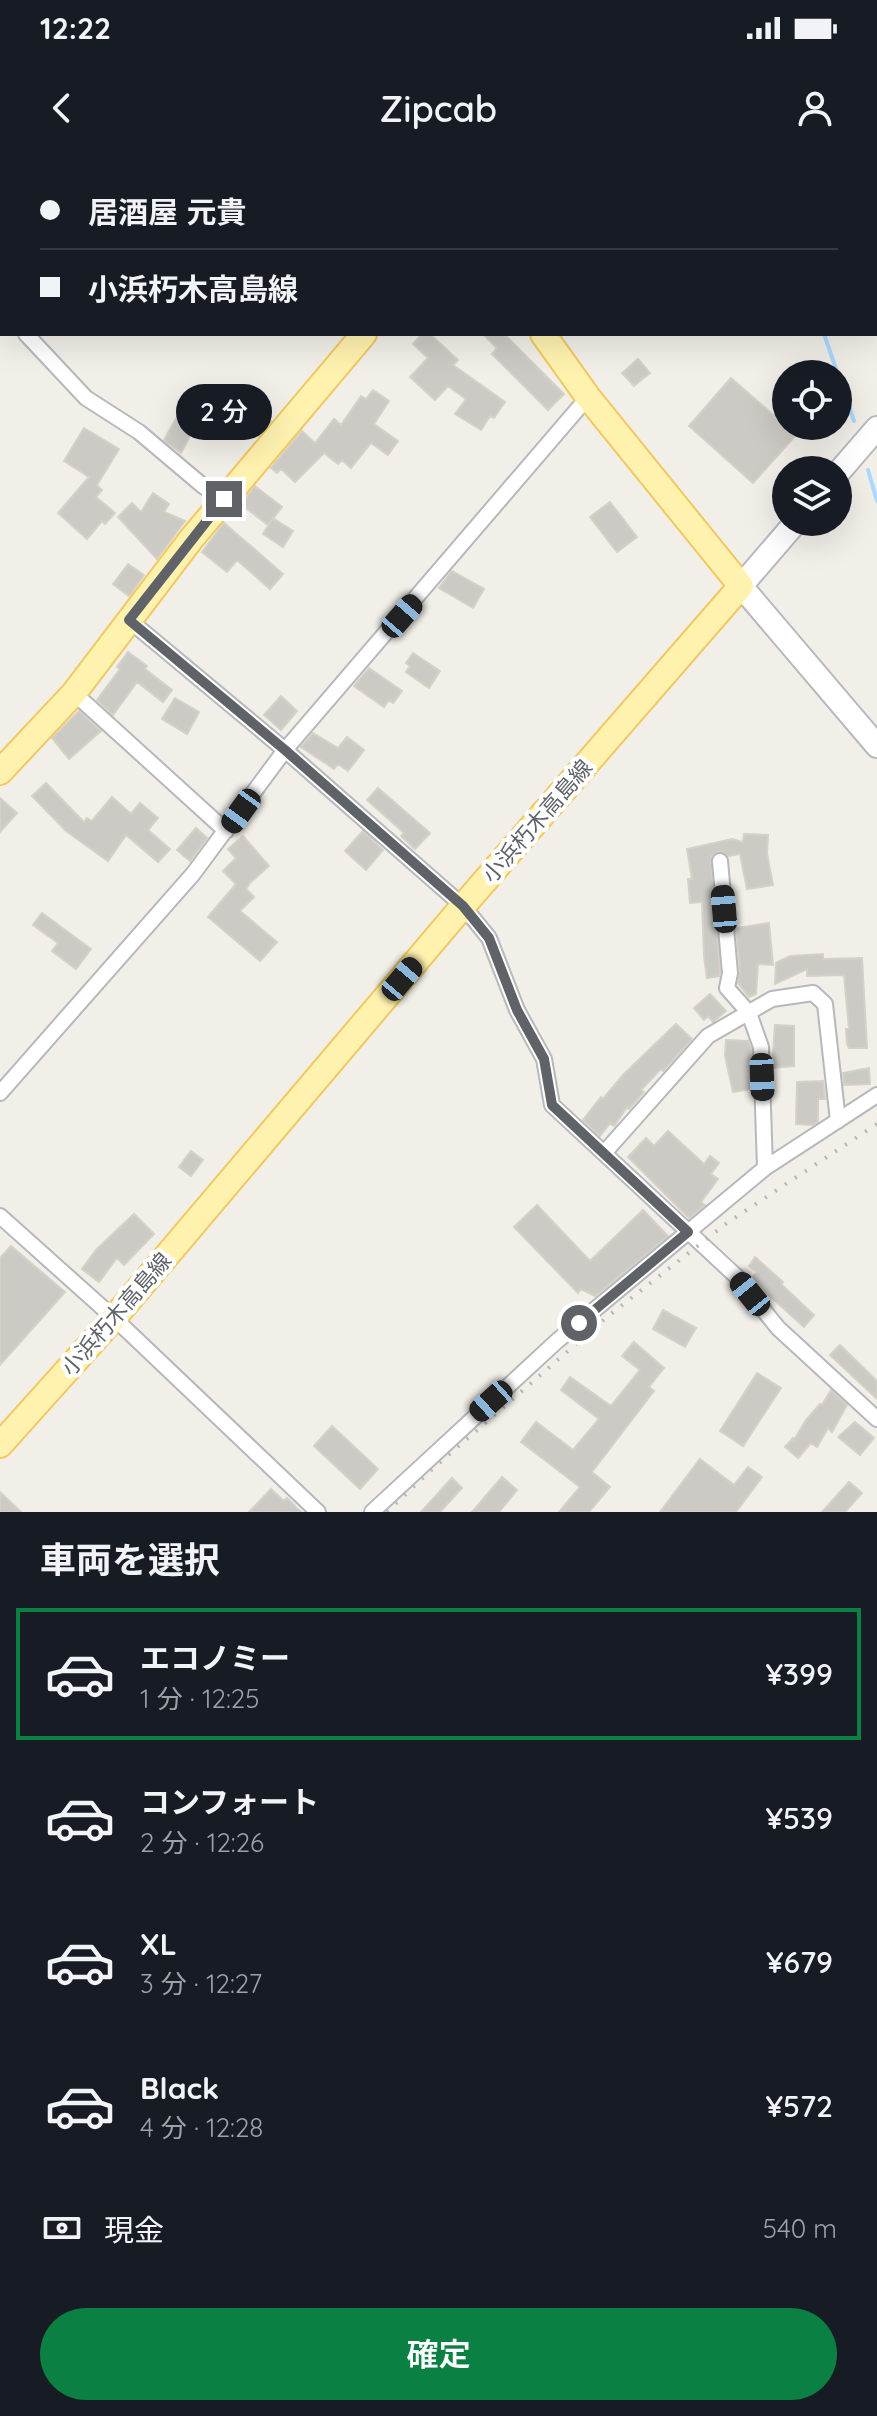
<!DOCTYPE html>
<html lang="ja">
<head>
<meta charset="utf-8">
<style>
  :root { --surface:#171b24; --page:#242831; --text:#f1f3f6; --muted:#9ea1a6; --line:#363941; --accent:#0b8043 }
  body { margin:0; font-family:Quicksand,"Noto Sans JP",sans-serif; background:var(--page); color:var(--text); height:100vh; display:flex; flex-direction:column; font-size:30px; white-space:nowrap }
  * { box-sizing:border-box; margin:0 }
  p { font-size:26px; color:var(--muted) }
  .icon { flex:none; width:44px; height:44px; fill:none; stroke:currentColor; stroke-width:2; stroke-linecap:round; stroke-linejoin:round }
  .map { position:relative; height:1352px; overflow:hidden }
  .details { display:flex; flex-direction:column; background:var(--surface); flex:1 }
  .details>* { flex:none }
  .guide { position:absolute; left:0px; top:0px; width:878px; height:176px; box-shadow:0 8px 32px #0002; display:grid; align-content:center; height:176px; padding:0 40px; background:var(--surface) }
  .controls { position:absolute; left:772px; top:200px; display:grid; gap:16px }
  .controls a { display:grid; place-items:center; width:80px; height:80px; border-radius:50%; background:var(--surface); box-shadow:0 8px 32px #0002; font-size:40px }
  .end { position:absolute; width:36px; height:36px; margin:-18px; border:10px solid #5f6368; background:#fff; box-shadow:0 0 0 4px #fff }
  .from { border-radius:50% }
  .bubble { position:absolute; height:56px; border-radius:28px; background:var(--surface); box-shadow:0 8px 32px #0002; font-size:26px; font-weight:600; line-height:56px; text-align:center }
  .car { position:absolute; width:24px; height:48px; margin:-24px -12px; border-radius:10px; box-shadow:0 0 6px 2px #0007; background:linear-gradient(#222 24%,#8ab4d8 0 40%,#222 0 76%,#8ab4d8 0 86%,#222 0) }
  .guide b { display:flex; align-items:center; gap:28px; height:76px; font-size:30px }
  .guide b+b { border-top:2px solid var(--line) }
  .guide i { width:20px; height:20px; background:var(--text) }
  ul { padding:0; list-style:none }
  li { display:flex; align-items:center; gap:24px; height:132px; margin:0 16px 12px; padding:0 24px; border:4px solid transparent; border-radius:0px }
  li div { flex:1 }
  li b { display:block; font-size:30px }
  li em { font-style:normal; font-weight:600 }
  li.active { border-color:var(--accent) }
  li>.icon { width:72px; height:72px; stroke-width:1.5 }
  h2 { padding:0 40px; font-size:36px; line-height:96px }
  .pay { display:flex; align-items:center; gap:20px; height:88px; padding:0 40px; font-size:30px }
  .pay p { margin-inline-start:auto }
  .action { display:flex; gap:16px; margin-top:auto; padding:16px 40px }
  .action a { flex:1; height:92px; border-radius:48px; background:var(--accent); color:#fff; font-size:32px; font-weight:600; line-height:92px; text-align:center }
  .status { display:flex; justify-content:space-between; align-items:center; height:56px; padding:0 40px; background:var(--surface); direction:ltr }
  .status svg { height:22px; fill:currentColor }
  header { display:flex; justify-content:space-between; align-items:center; height:104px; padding:0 40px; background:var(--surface); font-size:36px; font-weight:600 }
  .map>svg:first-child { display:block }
</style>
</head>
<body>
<div class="status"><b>12:22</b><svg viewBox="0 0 49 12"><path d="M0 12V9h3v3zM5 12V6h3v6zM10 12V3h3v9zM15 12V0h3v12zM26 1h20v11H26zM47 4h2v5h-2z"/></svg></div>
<header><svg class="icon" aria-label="back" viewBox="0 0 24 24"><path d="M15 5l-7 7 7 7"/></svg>Zipcab<svg class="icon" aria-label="person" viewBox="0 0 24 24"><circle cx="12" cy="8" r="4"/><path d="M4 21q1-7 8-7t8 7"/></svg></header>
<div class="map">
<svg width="877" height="1352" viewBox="0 0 877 1352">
  <rect width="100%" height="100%" fill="#f1efe8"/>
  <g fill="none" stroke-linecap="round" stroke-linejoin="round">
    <path stroke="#aadaff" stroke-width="4" d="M809,0v2
      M824,174l30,87
      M868,310l9,31"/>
  </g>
  <path fill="#cccac5" stroke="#d6d1c6" stroke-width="2" d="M422,174h8l28,26 -5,5 52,37 -11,16 -4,-2 -9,14 -26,-16 11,-15 -18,-13 -13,14 -25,-23 18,-19 -15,-14z
    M483,174h21l60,60 -16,16 -56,-56 5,-6z
    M638,199l12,14 -16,13 -12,-13z
    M731,218l65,57 -43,48 -64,-57z
    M373,230l16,11 -15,23 24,17 -10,14 -17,-12 -20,25 -9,-8 -4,4 -14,-11 -29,29 -14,-13 -4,4 -6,-5 31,-37 13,12 19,-24 7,6 20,-29 5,3z
    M254,244l17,17 -13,15 -18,-16z
    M179,253l18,10 -16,30 -17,-13z
    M84,268l35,21 -22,36 5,5 -6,7 19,16 -10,11 -3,-3 -15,18 -29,-26 31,-36 -25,-16z
    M255,326l27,21 -14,18 -27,-21z
    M153,333l16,11 -5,8 21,9 -28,38 -39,-42 14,-14 9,9z
    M610,342l27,35 -20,15 -27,-35z
    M273,358l20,13 -10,16 -20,-13z
    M224,363l59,51 -13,15 -33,-29 -10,12 -25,-20z
    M128,404l16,11 -15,21 -16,-12z
    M452,411l32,18 -11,19 -34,-20z
    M128,492l19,14 -2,3 27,21 -9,12 -26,-20 -24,33 -16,-15 23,-31 -3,-2z
    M413,493l27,18 -11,17 -23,-16 4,-6 -4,-3z
    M369,508l33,23 -9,12 -4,-3 -5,7 -30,-21z
    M281,536l16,15 -16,19 -17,-15z
    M175,538l24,14 -12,22 -25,-15z
    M79,551l22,20 -32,28 -17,-21z
    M313,573l25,15 9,-11 17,13 -16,21 -10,-7 -4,5 -33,-22z
    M46,623l38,39 3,-4 5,3 20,-24 19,17 9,-11 18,15 -10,12 22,19 -12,13 -32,-27 -18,26 -42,-30 -34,-35z
    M378,628l52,45 -15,16 -14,-13 3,-3 -37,-33z
    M0,638l17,15 -17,19z
    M196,668l11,10 -17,23 -13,-11z
    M363,671l20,19 -17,20 -21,-19z
    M744,674l24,1 -1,19 6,31 -26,4 -7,-35 -11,2 -9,-5 -9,5 9,116 -1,4 -12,2 -3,-22 -2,-54 -12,1 -2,-24h4l-5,-30 45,-10 11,3z
    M243,676l26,30 -19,17 -4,6 8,8 -14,14 37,31 -17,19 -52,-44 28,-33 -13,-13 13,-13 -8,-9z
    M42,753l49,36 -15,20 -24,-18 6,-8 -25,-18z
    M769,763l4,42 -15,-1 -2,30 -7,3 -11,-14 2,-11 -4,-44z
    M823,794v5l39,-1 5,90h-18l-2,-4 -1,-15h3l-5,-54 -37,1v-7l-32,15 1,-21 14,-7z
    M710,834l16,17 -13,11 -5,-6 -4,4 -10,-12z
    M676,864l16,15 -29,32 -2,-2 -20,21 3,2 -15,17 -2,-2 -13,19 -4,-3 -10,13 -17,-16 18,-23 2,2 20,-24z
    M775,865l19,1v40l-22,2z
    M726,880l22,1 3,8 1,40 -19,3 -8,-36z
    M869,908l1,16 -26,1 -1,-12z
    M823,921l2,18h-7v23l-5,3 -17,-1 1,-42z
    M668,971l36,33 6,-8 9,7 -8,11 7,5 -17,23 4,3 -16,13 -61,-61 18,-19 8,8z
    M191,991l12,9 -12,16 -12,-9z
    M537,1045l53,56 53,-51 25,26 -73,60 -14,-7 -3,4 -64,-66z
    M134,1054l20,20 -30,31 -7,-7 -18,24 -17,-13 14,-19z
    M11,1086l54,46 -65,73v-107z
    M755,1097l28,25 -2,2 33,31 -10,12 -53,-48 6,-7 -8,-6z
    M663,1150l33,18 -11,19 -32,-18z
    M634,1182l30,26 -15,19 5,4 -62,81 18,15 -21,25h-30l21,-25 -59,-45 15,-20 37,28 26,-31 -38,-29 9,-13 41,29 29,-36 -18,-14z
    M840,1185l37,36v18l-47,-44z
    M757,1213l24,15 -38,58 -23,-15z
    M831,1230l16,15 -15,27 -4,-4 -11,19 -6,-4 -13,15 -13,-11 8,-9 1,2 12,-20 14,-16 2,1z
    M855,1262l19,16 -14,17 -22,-18z
    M332,1266l46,43 -18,20 -46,-43z
    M700,1299l34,26 14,-18 14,10 -26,35h-76z
    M502,1317l15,13 -18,22h-27z
    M452,1318l10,10 -22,24h-19z
    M849,1322l13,11 -17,19h-23z
    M271,1329l13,12 3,-3 14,14h-52z
    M0,1332l21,20h-21z"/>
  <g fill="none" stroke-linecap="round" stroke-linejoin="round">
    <defs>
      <path id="street" d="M526,2l2,-2
        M876,50l1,1
        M0,145l2,2
        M26,174l60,64 53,34 64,54 21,13
        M129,460l156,130 178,156 26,32 28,72 27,49 8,46 185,172 41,51 99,91
        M74,533l152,138
        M720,701l10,112 -3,15 22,25 12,34 4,121
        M0,933l193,-219 92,-124 303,-353
        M604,993l104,-117 64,-37 41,-6 12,11 13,117
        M0,1056l114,102 204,194
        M372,1352l185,-171 208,-173 112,-73"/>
      <path id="secondary" d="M838,313l39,-45
        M796,362l-55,64 136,160"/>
      <path id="primary" d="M446,0l1,2
        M0,612l74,-79 118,-155 172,-204
        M0,1285l114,-127 349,-412 278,-320 -153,-189 -45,-63"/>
    </defs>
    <use href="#street" stroke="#b5b8bc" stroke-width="18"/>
    <use href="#secondary" stroke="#b6babf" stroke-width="26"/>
    <use href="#primary" stroke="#f2c960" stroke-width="28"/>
    <use href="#street" stroke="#fff" stroke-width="14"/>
    <use href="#secondary" stroke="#fff" stroke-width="22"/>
    <use href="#primary" stroke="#fff2af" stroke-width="24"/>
    <path stroke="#b6b7b8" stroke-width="4" stroke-dasharray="2 10" stroke-linecap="butt" d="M387,1352l42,-40 178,-155 120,-94 150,-99"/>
  </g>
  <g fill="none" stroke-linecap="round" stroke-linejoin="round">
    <path stroke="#5f6368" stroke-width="10" d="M224,339l-95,121 156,130 178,156 26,32 28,72 27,49 8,46 136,127 -109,91"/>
  </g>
  <g text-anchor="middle" stroke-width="8" stroke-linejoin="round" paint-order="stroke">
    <g font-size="22" fill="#5f6368" stroke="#fff">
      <text transform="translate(537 661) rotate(-49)" y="8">小浜朽木高島線</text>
      <text transform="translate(116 1154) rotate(-49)" y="8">小浜朽木高島線</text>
    </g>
  </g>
</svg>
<div class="controls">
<a><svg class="icon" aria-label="locate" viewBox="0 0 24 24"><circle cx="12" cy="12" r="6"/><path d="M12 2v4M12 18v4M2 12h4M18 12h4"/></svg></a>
<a><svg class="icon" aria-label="layers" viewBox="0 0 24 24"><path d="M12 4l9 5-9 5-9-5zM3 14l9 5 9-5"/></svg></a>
</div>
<i class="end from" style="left:579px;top:1163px"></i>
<i class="end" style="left:224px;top:339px"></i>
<div class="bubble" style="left:176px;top:224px;width:96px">2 分</div>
<i class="car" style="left:402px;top:456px;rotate:41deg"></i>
<i class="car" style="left:241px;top:651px;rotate:216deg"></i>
<i class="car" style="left:724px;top:749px;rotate:355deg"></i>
<i class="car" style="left:402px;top:819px;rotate:40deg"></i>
<i class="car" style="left:762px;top:917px;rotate:178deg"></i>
<i class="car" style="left:750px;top:1134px;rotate:321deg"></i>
<i class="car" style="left:491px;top:1241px;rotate:228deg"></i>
<div class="guide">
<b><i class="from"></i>居酒屋 元貴</b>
<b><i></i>小浜朽木高島線</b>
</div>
</div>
<section class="details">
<h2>車両を選択</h2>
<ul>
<li class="active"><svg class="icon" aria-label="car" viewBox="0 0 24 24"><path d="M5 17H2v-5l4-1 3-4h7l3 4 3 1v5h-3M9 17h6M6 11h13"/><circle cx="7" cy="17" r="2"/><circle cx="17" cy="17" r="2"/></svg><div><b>エコノミー</b><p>1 分 · 12:25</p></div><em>¥399</em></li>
<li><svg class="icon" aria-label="car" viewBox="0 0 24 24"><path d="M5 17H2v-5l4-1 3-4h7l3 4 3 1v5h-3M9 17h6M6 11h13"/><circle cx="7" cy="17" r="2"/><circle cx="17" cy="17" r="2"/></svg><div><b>コンフォート</b><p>2 分 · 12:26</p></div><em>¥539</em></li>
<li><svg class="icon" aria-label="car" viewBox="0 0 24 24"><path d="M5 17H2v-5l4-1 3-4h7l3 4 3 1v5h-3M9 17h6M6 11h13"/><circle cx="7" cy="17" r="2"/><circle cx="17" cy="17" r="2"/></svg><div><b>XL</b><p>3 分 · 12:27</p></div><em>¥679</em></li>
<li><svg class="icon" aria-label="car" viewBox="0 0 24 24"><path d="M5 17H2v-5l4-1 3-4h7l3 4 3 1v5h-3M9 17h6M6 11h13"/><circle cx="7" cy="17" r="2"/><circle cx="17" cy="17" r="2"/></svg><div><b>Black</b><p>4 分 · 12:28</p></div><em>¥572</em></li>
</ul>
<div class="pay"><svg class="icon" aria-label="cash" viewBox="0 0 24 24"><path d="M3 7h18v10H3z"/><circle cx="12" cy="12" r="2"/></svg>現金<p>540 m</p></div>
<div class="action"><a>確定</a></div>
</section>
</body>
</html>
